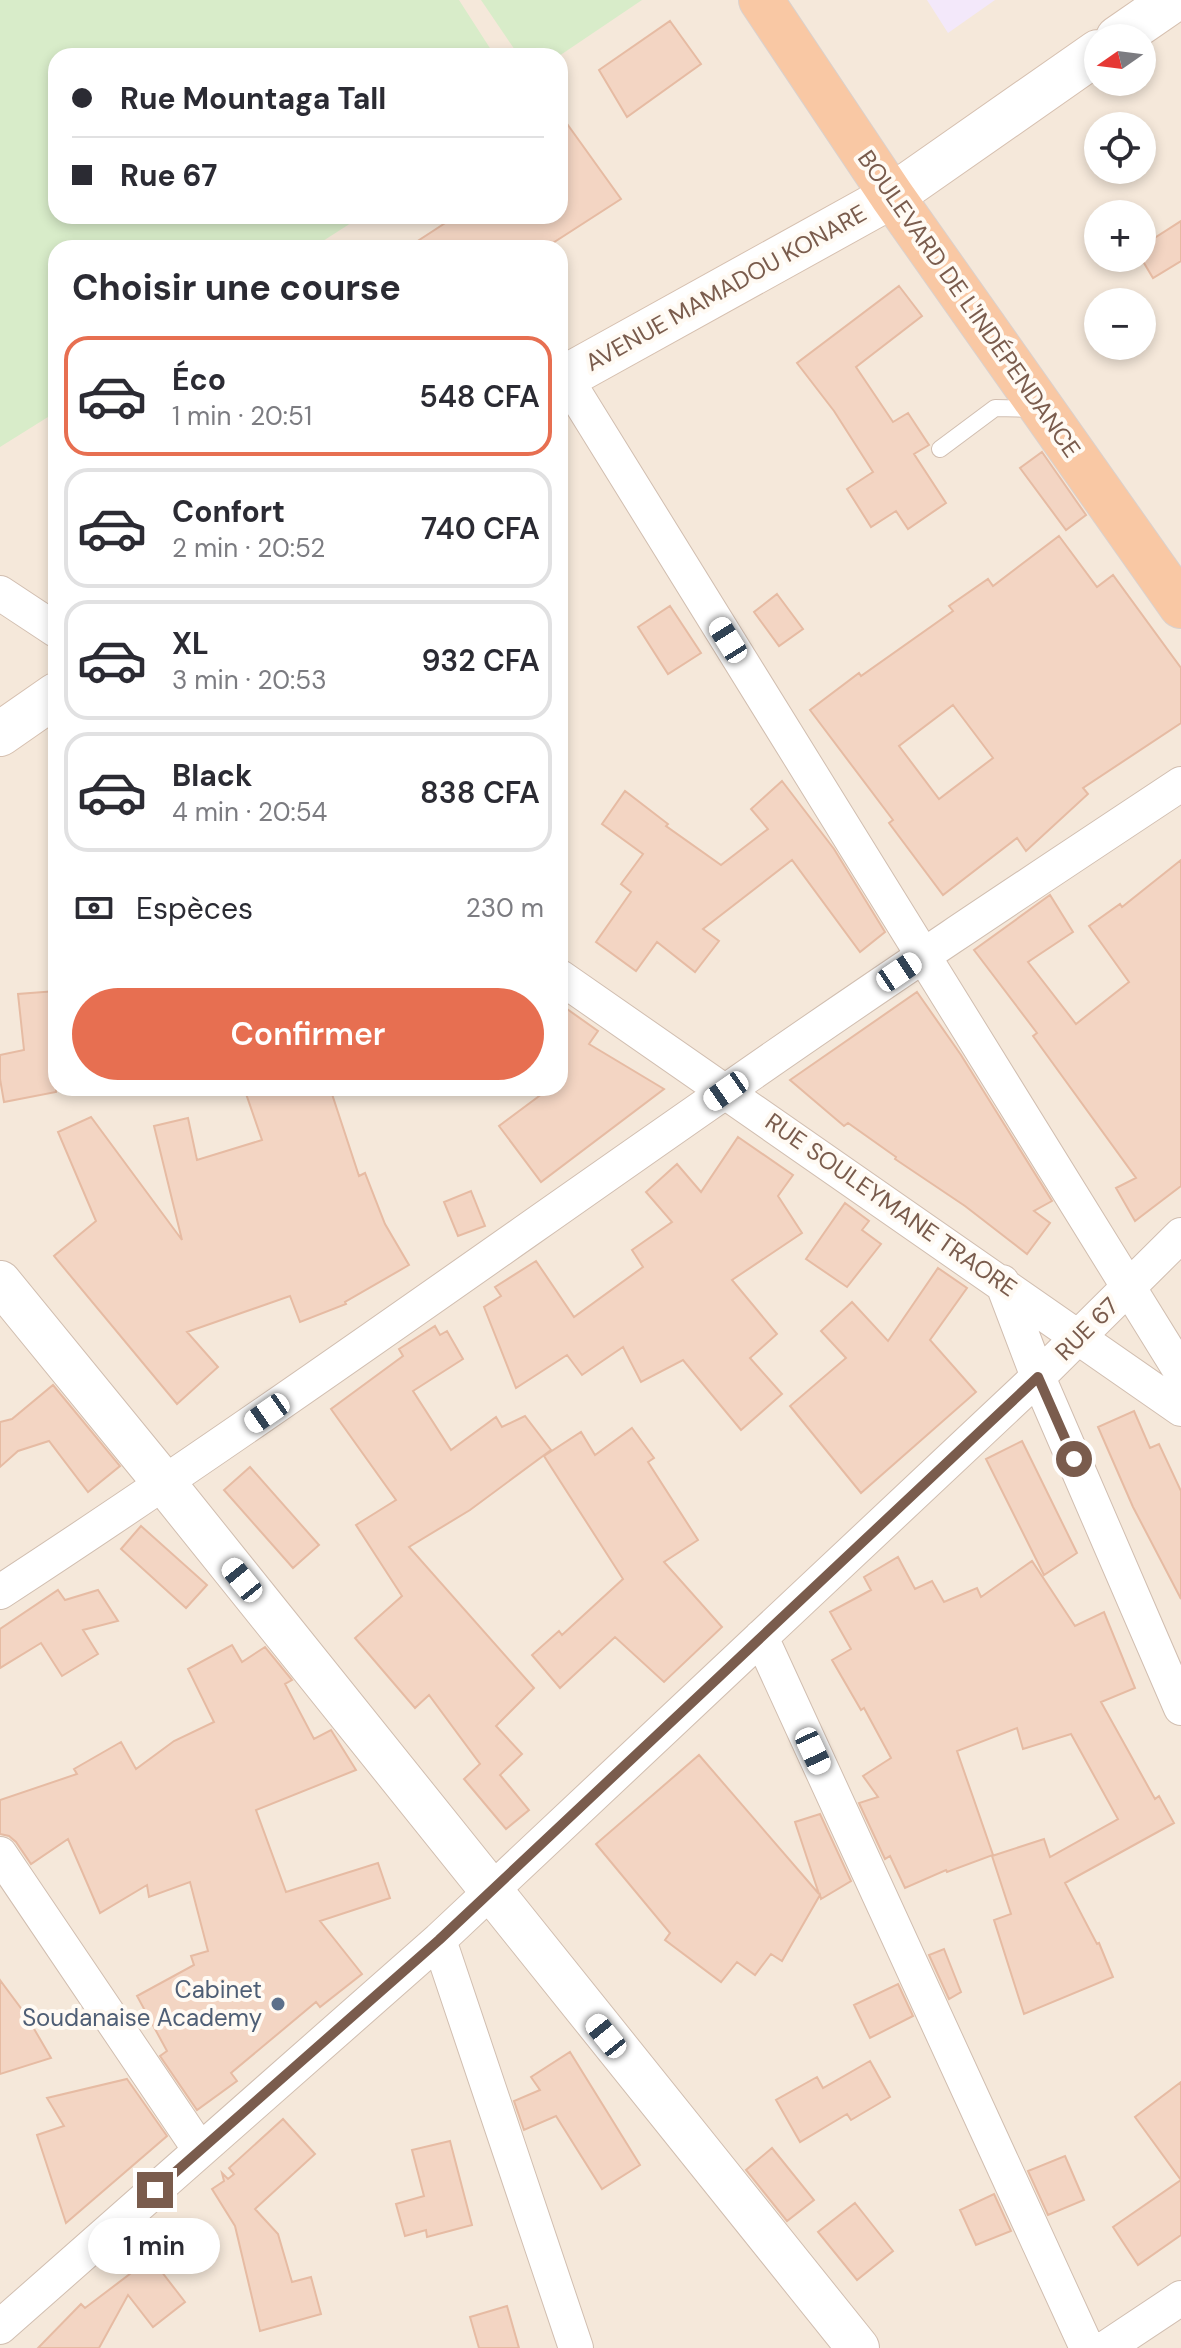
<!DOCTYPE html>
<html lang="fr">
<head>
<meta charset="utf-8">
<style>
  :root { --surface:#fff; --page:#f2f2f3; --text:#2b2b33; --muted:#7c7c81; --line:#e1e1e2; --accent:#e76f51 }
  body { margin:0; font-family:"DM Sans",sans-serif; background:var(--page); color:var(--text); height:100vh; display:flex; flex-direction:column; font-size:30px; white-space:nowrap }
  * { box-sizing:border-box; margin:0 }
  p { font-size:26px; color:var(--muted) }
  .icon { flex:none; width:44px; height:44px; fill:none; stroke:currentColor; stroke-width:2; stroke-linecap:round; stroke-linejoin:round }
  .map { position:relative; flex:1; overflow:hidden }
  .side { position:absolute; left:48px; top:240px; width:520px; height:856px; display:flex; flex-direction:column; background:var(--surface); border-radius:24px; box-shadow:0 4px 12px #0003 }
  .side>* { flex:none }
  .hud { position:absolute; left:48px; top:48px; width:520px; height:176px; border-radius:24px; box-shadow:0 4px 12px #0003; display:grid; align-content:center; height:176px; padding:0 24px; background:var(--surface) }
  .needle { width:52px; rotate:256deg }
  .controls { position:absolute; left:1084px; top:24px; display:grid; gap:16px }
  .controls a { display:grid; place-items:center; width:72px; height:72px; border-radius:50%; background:var(--surface); box-shadow:0 4px 12px #0003; font-size:40px }
  .end { position:absolute; width:36px; height:36px; margin:-18px; border:10px solid #7a5c4d; background:#fff; box-shadow:0 0 0 4px #fff }
  .from { border-radius:50% }
  .bubble { position:absolute; height:56px; border-radius:28px; background:var(--surface); box-shadow:0 4px 12px #0003; font-size:26px; font-weight:600; line-height:56px; text-align:center }
  .car { position:absolute; width:24px; height:48px; margin:-24px -12px; border-radius:10px; box-shadow:0 0 6px 2px #0007; background:linear-gradient(#fff 24%,#345 0 40%,#fff 0 76%,#345 0 86%,#fff 0) }
  .hud b { display:flex; align-items:center; gap:28px; height:76px; font-size:30px }
  .hud b+b { border-top:2px solid var(--line) }
  .hud i { width:20px; height:20px; background:var(--text) }
  ul { padding:0; list-style:none }
  li { display:flex; align-items:center; gap:24px; height:120px; margin:0 16px 12px; padding:0 8px; border:4px solid var(--line); border-radius:24px }
  li div { flex:1 }
  li b { display:block; font-size:30px }
  li em { font-style:normal; font-weight:600 }
  li.selected { border-color:var(--accent) }
  li>.icon { width:72px; height:72px; stroke-width:1.5 }
  h2 { padding:0 24px; font-size:36px; line-height:96px }
  .pay { display:flex; align-items:center; gap:20px; height:88px; padding:0 24px; font-size:30px }
  .pay p { margin-inline-start:auto }
  .action { display:flex; gap:16px; margin-top:auto; padding:16px 24px }
  .action a { flex:1; height:92px; border-radius:48px; background:var(--accent); color:#fff; font-size:32px; font-weight:600; line-height:92px; text-align:center }
  .map>svg:first-child { display:block }
</style>
</head>
<body>
<div class="map">
<svg width="1181" height="2348" viewBox="0 0 1181 2348">
  <rect width="100%" height="100%" fill="#fdf6ec"/>
  <path fill="#f5e8da" fill-rule="evenodd" d="M0,0h1181v2348h-1181zM1098,38h44v44h-44zM56,56h504v160h-504zM1098,126h44v44h-44zM1098,214h44v44h-44zM56,248h504v840h-504zM1098,302h44v44h-44z"/>
  <path fill="#f3e8fa" d="M927,0h68l-47,33z"/>
  <path fill="#d8ecc9" d="M0,0h459l36,56h-439v160h306l-50,32h-256v164l-56,35z
    M481,0h161l-83,56h-40z"/>
  <path fill="#f3d5c3" stroke="#e6bba3" stroke-width="2" fill-rule="evenodd" d="M670,21l31,43 -74,53 -28,-47z
    M560,114l61,85 -76,49h-138l49,-32h104z
    M1181,221v40l-28,17 -12,-20 1,-12z
    M899,286l23,30 -66,51 37,55 15,-9 21,32 -15,9 32,49 -38,26 -12,-18 -25,16 -24,-38 26,-17 -39,-61 -37,-48z
    M1042,452l44,63 -20,15 -46,-62z
    M1059,536l38,51 16,-12 68,93v55l-98,65 5,6 -62,57 -9,-13 -74,57 -54,-72 4,-3 -83,-110 49,-37 2,3 92,-65 -4,-5 39,-27 5,7zM953,705l40,53 -54,41 -40,-53z
    M777,594l26,35 -24,17 -25,-34z
    M670,606l31,47 -33,21 -30,-47z
    M782,781l52,68 51,83 -25,20 -68,-92 -89,69 16,12 -24,31 -38,-30 -21,29 -40,-29 35,-50 -10,-8 22,-30 -41,-30 23,-33 43,33 -2,2 55,39 47,-36 -17,-20z
    M1181,860v326l-46,35 -19,-33 20,-10 -103,-142 4,-3 -63,-83 76,-55 23,37 -45,30 48,62 53,-42 -40,-56 31,-22 2,3z
    M56,991v101l-52,10 -4,-23v-24l24,-5 -6,-56z
    M917,992l44,63 91,146 -18,10 16,12 -23,31 -62,-48 -70,-47 1,-2 -48,-34 -4,3 -54,-46z
    M560,1004l38,27 -9,13 75,45 -123,93 -42,-56 51,-38h10z
    M244,1088h86l29,88 6,-3 20,51 24,41 -64,37 1,2 -46,18 -10,-26 -103,36 31,35 -41,37 -123,-148 42,-35 -38,-89 33,-15 91,123 -28,-114 34,-8 9,42 65,-20z
    M738,1137l55,38 -15,21 24,37 -70,47 45,54 -27,24 32,36 -41,36 -58,-70 -42,22 -18,-35 -41,28 -15,-20 -51,33 -32,-81 17,-11 -6,-9 41,-26 38,56 69,-50 -11,-17 40,-28 -26,-30 31,-28 24,28z
    M471,1191l14,35 -27,10 -14,-34z
    M845,1203l24,18 -7,9 19,14 -34,43 -41,-28z
    M938,1268l29,20 -37,52 46,52 -115,101 -71,-87 56,-48 -25,-27 31,-29 36,39z
    M435,1326l5,9 7,-4 16,28 -50,32 38,59 45,-33 6,10 23,-11 26,34 -81,60 -61,37 125,141 -38,38 26,28 -22,21 29,35 -23,19 -42,-50 16,-15 -51,-69 -14,13 -60,-70 47,-42 -46,-71 40,-25 -65,-91 72,-53 -4,-7z
    M53,1385l67,81 -32,26 -39,-51 -31,10 -18,16v-45l12,-3z
    M1134,1411l16,37 9,-4 22,47v108l-48,-92 -35,-80z
    M632,1428l22,30 -6,4 50,78 -34,22 58,65 -58,55 -49,-45 -55,51 -28,-33 27,-24 3,4 61,-56 -79,-123 37,-24 14,23z
    M1022,1441l55,112 -33,22 -58,-116z
    M250,1467l69,78 -26,23 -69,-78z
    M141,1526l66,59 -21,23 -65,-59z
    M898,1557l17,32 17,-8 12,21 33,-14 4,9 51,-36 43,65 29,-14 31,76 -34,14 54,97 4,-3 15,27 -109,60 32,61 2,-1 14,34 -89,37 -30,-94 17,-6 -19,-58 52,-17 6,18 68,-38 -47,-85 -48,15 -6,-21 -60,23 36,104 -46,17 -1,-2 -41,18 -15,-32 -5,3 -26,-56 19,-6 -15,-21 28,-18 -27,-50 -3,2 -29,-50 19,-11 -21,-37 41,-22 -7,-13z
    M58,1590l7,10 33,-10 20,31 -35,9 15,24 -36,22 -21,-33 -41,25v-39z
    M232,1645l10,17 23,-15 27,33 -7,4 29,55 17,-9 25,40 -100,40 30,82 92,-29 12,35 -70,23 42,53 -42,33 -4,-5 -85,71 6,8 -40,29 -37,-54 7,-5 -30,-55 57,-31 -3,-9 17,-5 -18,-69 -41,15 -2,-12 -47,28 -32,-74 -37,25 -15,-22 -7,-6 -9,-2v-34l77,-26 -3,-5 47,-27 15,27 38,-28 40,-19 -26,-53z
    M699,1755l120,139 -24,-72 25,-8 31,67 -30,18 -1,-4 -38,66 -11,-7 -16,21 -18,-13 -16,20 -56,-42 5,-7 -74,-89z
    M944,1949l17,43 -12,7 -20,-44z
    M0,1980l26,35 25,43 -51,16z
    M898,1984l15,32 -43,22 -16,-33z
    M570,2052l70,113 -38,24 -46,-73 -32,14 -10,-29 26,-11 -9,-13z
    M870,2061l20,36 -39,23 -4,-6 -47,28 -24,-42 41,-23 6,11z
    M127,2079l40,57 -101,87 -29,-88 27,-9 -17,-28z
    M1181,2082v98l-46,-63z
    M283,2119l32,35 -60,55 23,25 14,48 19,-5 10,37 -61,17 -25,-105 -23,-37 12,-8 -2,-8 6,6 6,-5 -5,-6z
    M450,2141l22,84 -45,12 -1,-7 -21,6 -9,-32 28,-8 -12,-46z
    M772,2148l42,52 -27,21 -41,-51z
    M1065,2156l19,44 -36,15 -20,-44z
    M1181,2180v55l-43,30 -25,-38z
    M994,2194l17,37 -35,14 -16,-35z
    M855,2203l38,48 -36,29 -39,-48z
    M151,2258l34,44 -32,25 -25,-32 -29,53h-61l43,-44 4,4z
    M507,2306l12,42h-40l-9,-31z"/>
  <g fill="none" stroke-linecap="round" stroke-linejoin="round">
    <defs>
      <path id="service" d="M940,449l55,-41 42,1"/>
      <path id="minor" d="M565,377l616,995
        M0,593l56,37
        M560,977l621,432
        M1002,1282l36,95 143,331
        M0,1592c245,-160 482,-331 722,-498 151,-106 305,-208 459,-310
        M761,1637l326,711
        M0,1854l200,296
        M439,1940l137,408
        M0,2327l439,-387 599,-563 143,-142
        M1106,2348l75,-50"/>
      <path id="tertiary" d="M0,1282l165,202 693,864"/>
      <path id="secondary" d="M1118,38l55,-38
        M560,380l332,-184 206,-144
        M0,734l56,-39"/>
      <path id="trunk" d="M761,0l131,196 289,410"/>
    </defs>
    <use href="#service" stroke="#d1beb0" stroke-width="18"/>
    <use href="#minor" stroke="#d1beb0" stroke-width="36"/>
    <use href="#tertiary" stroke="#d1beb0" stroke-width="44"/>
    <use href="#secondary" stroke="#d6c0b0" stroke-width="46"/>
    <use href="#trunk" stroke="#dad1cd" stroke-width="46"/>
    <use href="#service" stroke="#fff" stroke-width="16"/>
    <use href="#minor" stroke="#fff" stroke-width="34"/>
    <use href="#tertiary" stroke="#fff" stroke-width="42"/>
    <use href="#secondary" stroke="#fff" stroke-width="44"/>
    <use href="#trunk" stroke="#f9c8a4" stroke-width="44"/>
  </g>
  <g fill="none" stroke-linecap="round" stroke-linejoin="round">
    <path stroke="#7a5c4d" stroke-width="10" d="M155,2190l284,-250 599,-563 36,82"/>
  </g>
  <circle fill="#5c6f8a" stroke="#fffaf3" stroke-width="3" cx="278" cy="2004" r="8"/>
  <g text-anchor="middle" stroke-width="8" stroke-linejoin="round" paint-order="stroke">
    <g font-size="24" fill="#7a5c4d" stroke="#fffaf3">
      <text transform="translate(726 288) rotate(-29)" y="8">AVENUE MAMADOU KONARE</text>
      <text transform="translate(969 304) rotate(55)" y="8">BOULEVARD DE L'INDÉPENDANCE</text>
      <text transform="translate(891 1205) rotate(35)" y="8">RUE SOULEYMANE TRAORE</text>
      <text transform="translate(1087 1329) rotate(-45)" y="8">RUE 67</text>
    </g>
    <g font-size="24" fill="#4e5e75" stroke="#fffaf3" text-anchor="end">
      <text x="262" y="1998">Cabinet<tspan x="262" dy="28">Soudanaise Academy</tspan></text>
    </g>
  </g>
</svg>
<div class="controls">
<a><svg class="needle" viewBox="-14 -14 28 28"><path d="M0-13l5 13h-10z" fill="#e53935"/><path d="M0 13l5-13h-10z" fill="#7c7c81"/></svg></a>
<a><svg class="icon" aria-label="locate" viewBox="0 0 24 24"><circle cx="12" cy="12" r="6"/><path d="M12 2v4M12 18v4M2 12h4M18 12h4"/></svg></a>
<a>+</a>
<a>−</a>
</div>
<i class="end from" style="left:1074px;top:1459px"></i>
<i class="end" style="left:155px;top:2190px"></i>
<div class="bubble" style="left:88px;top:2218px;width:132px">1 min</div>
<i class="car" style="left:728px;top:640px;rotate:328deg"></i>
<i class="car" style="left:899px;top:972px;rotate:56deg"></i>
<i class="car" style="left:726px;top:1091px;rotate:235deg"></i>
<i class="car" style="left:267px;top:1413px;rotate:235deg"></i>
<i class="car" style="left:242px;top:1580px;rotate:321deg"></i>
<i class="car" style="left:813px;top:1751px;rotate:155deg"></i>
<i class="car" style="left:606px;top:2036px;rotate:321deg"></i>
<div class="hud">
<b><i class="from"></i>Rue Mountaga Tall</b>
<b><i></i>Rue 67</b>
</div>
<section class="side">
<h2>Choisir une course</h2>
<ul>
<li class="selected"><svg class="icon" aria-label="car" viewBox="0 0 24 24"><path d="M5 17H2v-5l4-1 3-4h7l3 4 3 1v5h-3M9 17h6M6 11h13"/><circle cx="7" cy="17" r="2"/><circle cx="17" cy="17" r="2"/></svg><div><b>Éco</b><p>1 min · 20:51</p></div><em>548 CFA</em></li>
<li><svg class="icon" aria-label="car" viewBox="0 0 24 24"><path d="M5 17H2v-5l4-1 3-4h7l3 4 3 1v5h-3M9 17h6M6 11h13"/><circle cx="7" cy="17" r="2"/><circle cx="17" cy="17" r="2"/></svg><div><b>Confort</b><p>2 min · 20:52</p></div><em>740 CFA</em></li>
<li><svg class="icon" aria-label="car" viewBox="0 0 24 24"><path d="M5 17H2v-5l4-1 3-4h7l3 4 3 1v5h-3M9 17h6M6 11h13"/><circle cx="7" cy="17" r="2"/><circle cx="17" cy="17" r="2"/></svg><div><b>XL</b><p>3 min · 20:53</p></div><em>932 CFA</em></li>
<li><svg class="icon" aria-label="car" viewBox="0 0 24 24"><path d="M5 17H2v-5l4-1 3-4h7l3 4 3 1v5h-3M9 17h6M6 11h13"/><circle cx="7" cy="17" r="2"/><circle cx="17" cy="17" r="2"/></svg><div><b>Black</b><p>4 min · 20:54</p></div><em>838 CFA</em></li>
</ul>
<div class="pay"><svg class="icon" aria-label="cash" viewBox="0 0 24 24"><path d="M3 7h18v10H3z"/><circle cx="12" cy="12" r="2"/></svg>Espèces<p>230 m</p></div>
<div class="action"><a>Confirmer</a></div>
</section>
</div>
</body>
</html>
